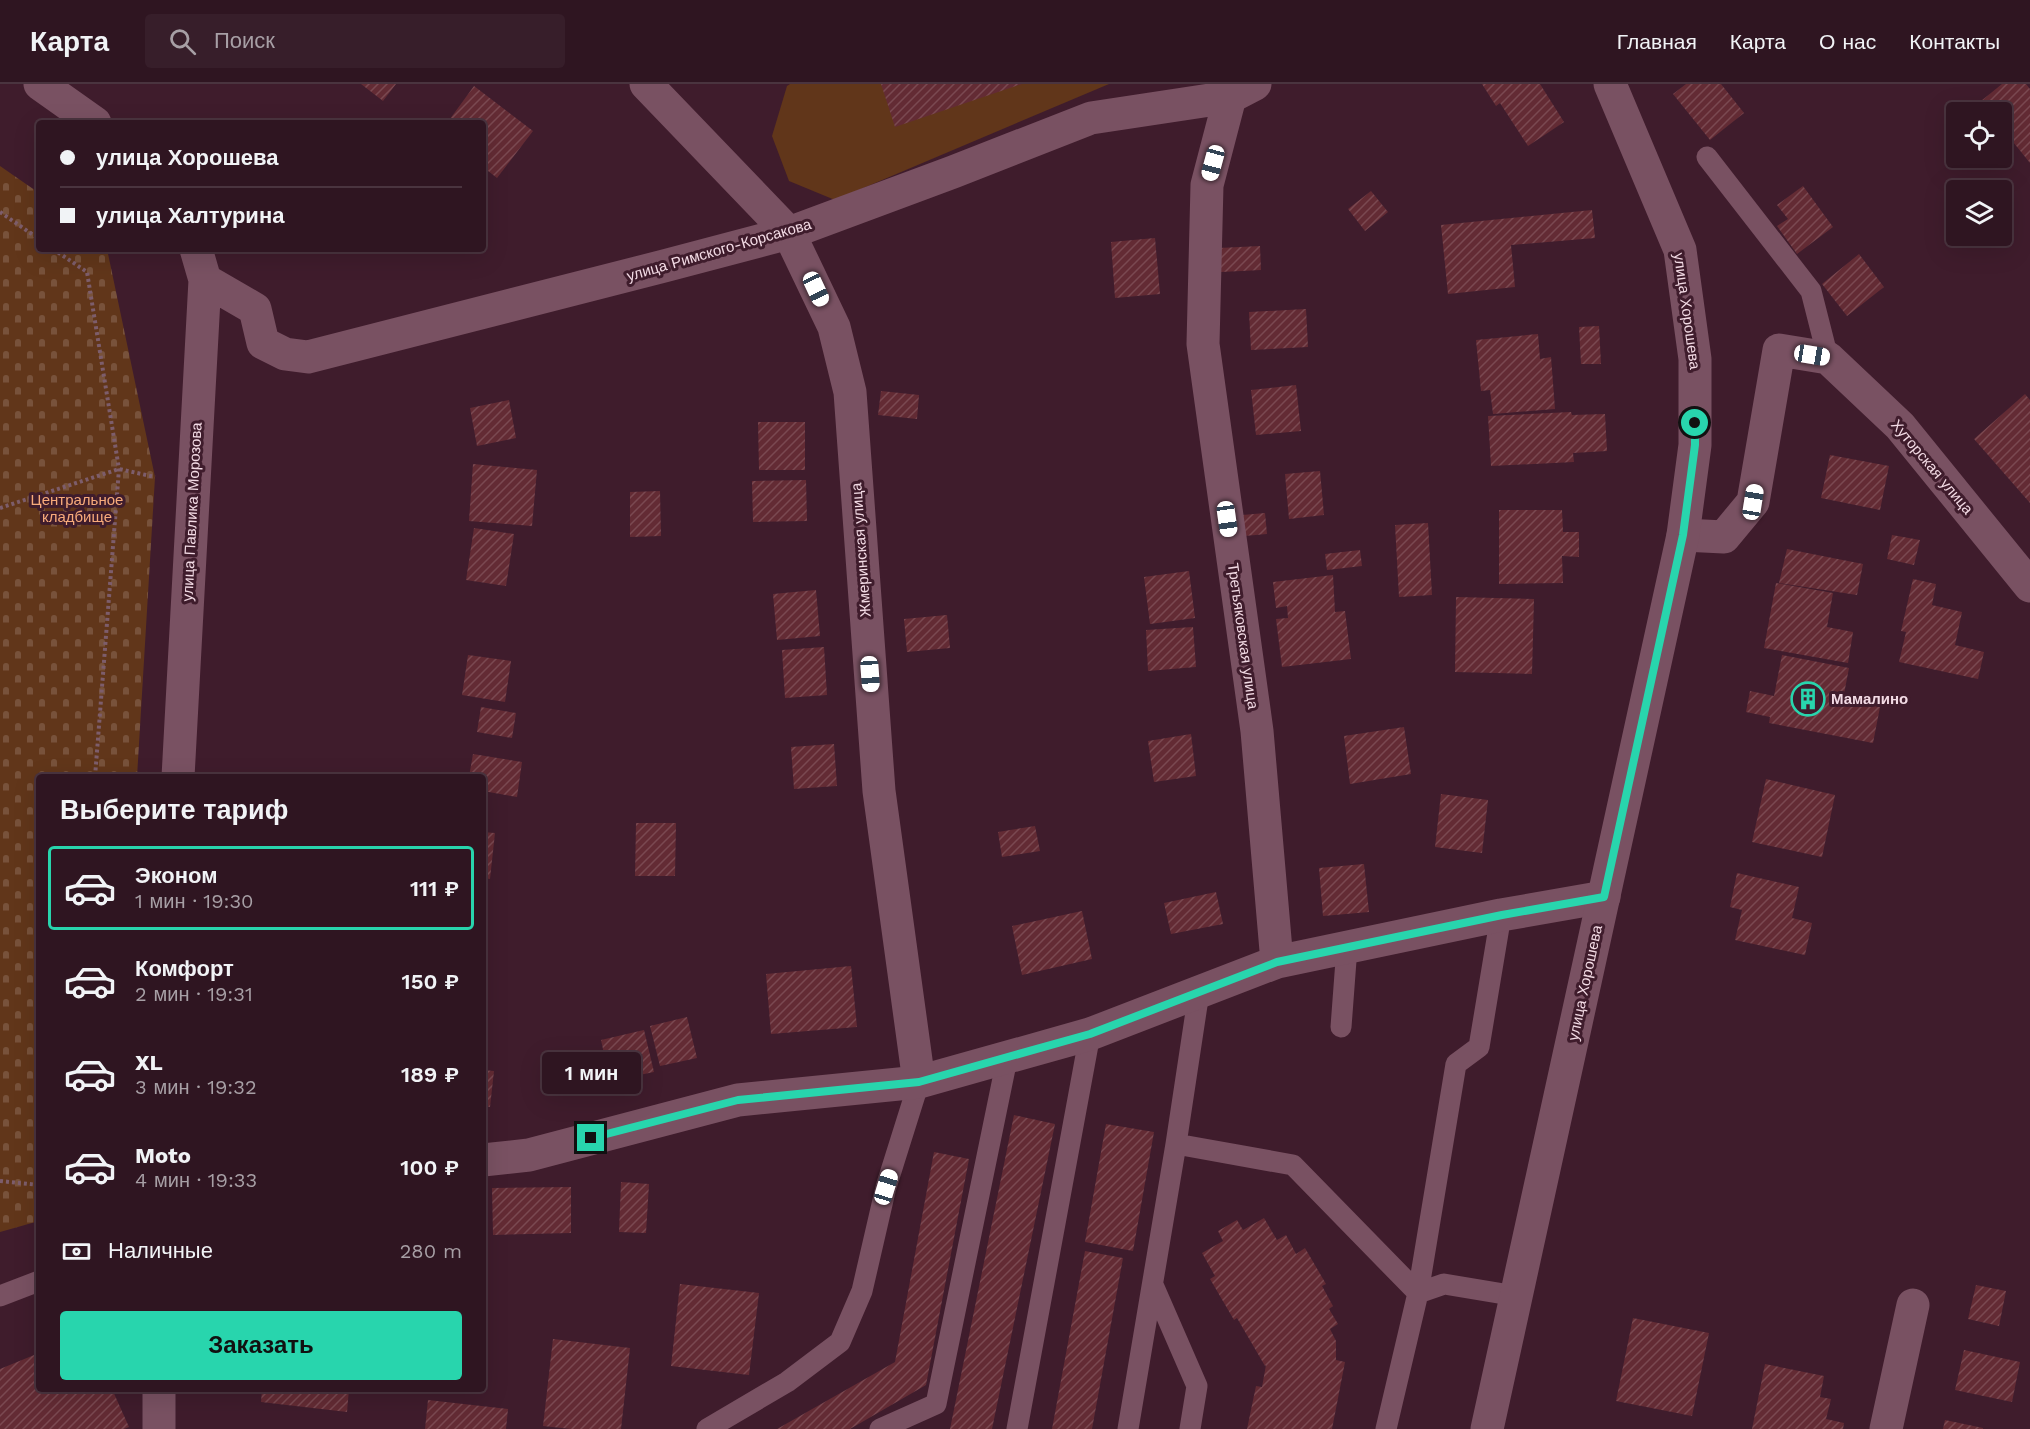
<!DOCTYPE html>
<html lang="ru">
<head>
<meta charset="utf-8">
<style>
  :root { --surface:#2f1521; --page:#371e2a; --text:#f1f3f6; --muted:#a79fa5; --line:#4a343f; --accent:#28d5ad }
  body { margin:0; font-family:"Work Sans",sans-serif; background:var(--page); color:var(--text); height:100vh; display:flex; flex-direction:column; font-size:22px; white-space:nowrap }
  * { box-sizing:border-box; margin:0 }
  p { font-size:20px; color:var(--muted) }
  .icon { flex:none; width:33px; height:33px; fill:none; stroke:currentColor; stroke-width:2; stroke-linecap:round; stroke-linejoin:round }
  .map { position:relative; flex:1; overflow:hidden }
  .sheet { position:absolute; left:36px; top:690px; width:450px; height:618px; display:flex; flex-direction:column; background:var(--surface); border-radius:6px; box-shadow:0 6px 24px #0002,0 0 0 2px var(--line) }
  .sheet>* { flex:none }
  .top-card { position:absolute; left:36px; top:36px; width:450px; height:132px; border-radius:6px; box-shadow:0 6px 24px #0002,0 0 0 2px var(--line); display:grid; align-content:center; height:132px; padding:0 24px; background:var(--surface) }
  .fabs { position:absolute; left:1946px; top:18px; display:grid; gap:12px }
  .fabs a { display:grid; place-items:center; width:66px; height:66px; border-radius:6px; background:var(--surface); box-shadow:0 6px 24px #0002,0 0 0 2px var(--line); font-size:30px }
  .end { position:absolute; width:27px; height:27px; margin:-14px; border:8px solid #28d5ad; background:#111; box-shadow:0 0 0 3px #111 }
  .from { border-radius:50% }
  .bubble { position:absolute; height:42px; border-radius:6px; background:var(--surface); box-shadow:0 6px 24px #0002,0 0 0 2px var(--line); font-size:20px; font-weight:600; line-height:42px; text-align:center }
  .car { position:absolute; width:18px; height:36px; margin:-18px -9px; border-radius:8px; box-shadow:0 0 4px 2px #0007; background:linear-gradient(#fff 24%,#345 0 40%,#fff 0 76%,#345 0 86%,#fff 0) }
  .top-card b { display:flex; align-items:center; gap:21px; height:57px; font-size:22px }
  .top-card b+b { border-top:2px solid var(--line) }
  .top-card i { width:15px; height:15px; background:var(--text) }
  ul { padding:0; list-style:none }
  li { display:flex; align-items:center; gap:18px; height:84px; margin:0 12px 9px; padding:0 12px; border:3px solid transparent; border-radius:6px }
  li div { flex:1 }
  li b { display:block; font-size:22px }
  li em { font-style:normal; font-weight:600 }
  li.on { border-color:var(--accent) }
  li>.icon { width:54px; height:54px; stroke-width:1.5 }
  h2 { padding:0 24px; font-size:27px; line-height:72px }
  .pay { display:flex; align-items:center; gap:15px; height:66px; padding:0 24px; font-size:22px }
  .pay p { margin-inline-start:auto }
  .primary-button { display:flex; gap:12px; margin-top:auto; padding:12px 24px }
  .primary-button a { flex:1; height:69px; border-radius:6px; background:var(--accent); color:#111; font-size:24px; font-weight:600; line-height:69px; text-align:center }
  header { display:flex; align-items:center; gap:36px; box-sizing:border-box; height:84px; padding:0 30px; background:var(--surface); border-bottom:2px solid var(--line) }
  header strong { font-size:28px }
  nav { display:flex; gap:33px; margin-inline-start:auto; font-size:21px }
  .search { width:420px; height:54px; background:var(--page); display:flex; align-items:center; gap:15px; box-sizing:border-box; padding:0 21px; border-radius:6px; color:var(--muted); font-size:22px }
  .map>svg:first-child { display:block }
</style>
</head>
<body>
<header>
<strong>Карта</strong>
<div class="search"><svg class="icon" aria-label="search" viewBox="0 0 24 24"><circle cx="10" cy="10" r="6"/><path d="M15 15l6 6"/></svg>Поиск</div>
<nav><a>Главная</a><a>Карта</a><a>О нас</a><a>Контакты</a></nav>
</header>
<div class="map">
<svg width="2030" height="1345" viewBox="0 0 2030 1345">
  <defs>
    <pattern id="cemetery-stones" width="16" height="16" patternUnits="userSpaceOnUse" patternTransform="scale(1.5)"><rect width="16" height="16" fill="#61361a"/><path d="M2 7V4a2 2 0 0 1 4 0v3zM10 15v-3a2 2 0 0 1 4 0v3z" fill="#78523b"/></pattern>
    <pattern id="building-hatch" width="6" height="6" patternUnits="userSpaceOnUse" patternTransform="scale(1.5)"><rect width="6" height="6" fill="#632b34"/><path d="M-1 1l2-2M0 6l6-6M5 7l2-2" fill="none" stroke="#7a4951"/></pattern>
  </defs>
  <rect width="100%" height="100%" fill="#3f1c2c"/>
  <path fill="#61361a" d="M790,0h319l-274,116 -46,-19 -17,-45 15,-50z"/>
  <path fill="url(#cemetery-stones)" d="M0,82l39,27v56h68l48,228 -18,300h-98v444l-39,11z"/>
  <path fill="url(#building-hatch)" d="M361,0h35l-13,17z
    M881,0h141l-127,43z
    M1482,0h58l24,38 -36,24 -28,-43 -4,3z
    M1686,0h35l23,29 -34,27 -37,-46z
    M2002,0h24l4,5v74l-29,-36v-15h-11l-9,-11z
    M474,2l59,45 -36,47 -14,-11v-44h-36z
    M1803,102l30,41 -36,27 -20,-28 11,-7 -11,-14z
    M1371,107l17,21 -23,19 -17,-22z
    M1592,126l3,28 -84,7 4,42 -67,7 -7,-69z
    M1155,154l5,56 -45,4 -4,-56z
    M1260,162l1,24 -40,2 -2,-24z
    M1859,170l25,33 -37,29 -25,-32z
    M1306,225l2,38 -57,3 -2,-38z
    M1599,242l2,38h-20l-2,-37z
    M1538,250l2,25 11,-2 4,52 -62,5 -3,-24 -9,1 -5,-51z
    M1296,301l5,46 -45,4 -5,-45z
    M881,307l38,4 -2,24 -39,-4z
    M2025,310l5,6v103l-56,-64z
    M509,316l7,38 -39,8 -7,-38z
    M1571,328l1,3 33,-1 2,37 -34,2 1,9 -83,4 -3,-50z
    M758,338h47v48h-46z
    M1830,371l59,11 -9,44 -59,-12z
    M473,380l64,6 -5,56 -63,-5z
    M1320,387l4,44 -35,4 -4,-45z
    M806,396l1,41 -54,1 -1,-41z
    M660,407l1,45 -31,1v-45z
    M1499,426h63l1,22h16v25l-17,-1 1,27 -64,1z
    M1265,429l2,21 -34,3 -2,-21z
    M1428,439l4,72 -33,2 -4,-72z
    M474,444l40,6 -8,52 -40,-6z
    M1892,451l28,5 -6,25 -27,-6z
    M1787,465l76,15 -6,31 -78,-12z
    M1360,466l2,16 -35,4 -2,-16z
    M1189,487l6,47 -45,6 -6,-47z
    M1333,491l2,37 10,-1 6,48 -69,8 -6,-48 12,-1 -1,-12 -11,2 -3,-26z
    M1913,495l23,5 -4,21 30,7 -7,33 29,7 -6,27 -79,-17 7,-30 -5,-1z
    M1776,499l57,10 -6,34 26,5 -5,31 -84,-15z
    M816,506l4,46 -43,4 -4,-46z
    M1456,513l78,2 -2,75 -77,-2z
    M947,531l3,33 -43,4 -3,-33z
    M1193,543l3,40 -48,4 -2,-41z
    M824,563l3,48 -42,3 -3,-48z
    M468,571l43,6 -6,41 -43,-7z
    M1782,571l67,13 -5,26 37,8 -8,41 -104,-20 1,-6 -24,-5 4,-21 24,5z
    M481,623l35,6 -4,25 -35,-6z
    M1404,643l7,47 -61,10 -6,-48z
    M1191,650l5,42 -42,6 -6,-41z
    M834,660l3,42 -43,3 -3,-42z
    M473,670l49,8 -5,35 -34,-6v-14h-14z
    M1766,695l69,16 -13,62 -70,-15z
    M1441,710l47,6 -6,53 -47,-6z
    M636,739h40l-1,53h-40z
    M1035,742l5,25 -38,6 -4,-25z
    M483,748l12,1 -5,46 -7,-1z
    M1364,780l5,48 -46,4 -4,-48z
    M1737,789l62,14 -7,31 20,5 -7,32 -70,-15 7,-30 -12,-3z
    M1216,808l7,32 -52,10 -7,-31z
    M1082,827l10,48 -70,16 -10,-49z
    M851,882l6,61 -86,7 -5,-60z
    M687,933l10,41 -37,8 -10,-40z
    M644,946l10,42 -44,9 -9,-41z
    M593,966l10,34 -21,6 -9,-35z
    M483,986l11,1 -4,36 -7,-1z
    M1014,1031l41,9 -63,305h-42z
    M1106,1040l48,8 -21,119 -48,-9z
    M934,1068l35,7 -43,226 -76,44h-73l118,-67z
    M621,1098l28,2 -3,49 -27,-1z
    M571,1103v46l-78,2 -1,-47z
    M1264,1134l13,22 9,-5 10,19 9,-6 21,36 -4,2 11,20 -4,3 9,15 -8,5 6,12v19l9,2 -13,67h-85l9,-43 6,1 4,-22 -1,1 -28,-48 -3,2 -24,-41 5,-3 -13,-23 21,-12 -5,-10 19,-11 6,10z
    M1085,1167l38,7 -31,171h-40z
    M680,1200l79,9 -10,82 -78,-9z
    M1976,1201l30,6 -7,35 -31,-7z
    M1633,1234l76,15 -17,83 -76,-15z
    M553,1255l77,9 -9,81h-50l-28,-3z
    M1964,1266l56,12 -8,40 -57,-12z
    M39,1269v36h73l17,38 -5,2h-124v-60z
    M1765,1280l59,12 -4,21 11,2 -5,20 18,4 -1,6h-91z
    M262,1305h87l-2,23 -86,-10z
    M428,1316l80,9 -2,20h-81z
    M1945,1336l38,8v1h-40z"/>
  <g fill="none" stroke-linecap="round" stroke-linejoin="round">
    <path stroke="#7d5d6b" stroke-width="4" stroke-dasharray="3 3" stroke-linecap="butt" d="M0,128l39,27
      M53,165l34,23 32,197 -24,308
      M0,424l119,-39 36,8
      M0,1097l39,4"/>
    <path stroke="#795162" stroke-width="21" d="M1707,73l104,134 17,67
      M1341,943l6,-80
      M1176,1060l23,-152
      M1153,1201l44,101 -7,43
      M1418,1209l38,-229 23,-17 22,-132
      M0,1212l39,-15
      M707,1345l80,-47 53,-40 22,-51 24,-104 33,-105
      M880,1345l56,-25 71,-345
      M1017,1345l73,-395
      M1128,1345l48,-285 117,21 125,128
      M1386,1345l32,-136 26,-9 72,12"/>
    <path stroke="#795162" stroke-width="33" d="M40,0l55,39
      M646,0l143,149 45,94 16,65 29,399 40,291
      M1230,13l-23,88 -4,159 54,387 20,231
      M205,196l50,29 8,34 22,11 23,3 356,-91 125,-33 164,-61 138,-54 139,-21 25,-13
      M1683,451l41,2 29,-35 26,-152 49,8 72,68 130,160
      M178,693l27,-497 -9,-31
      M483,1076l46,-5 209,-55 181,-18 171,-48 187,-72 224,-47 103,-18
      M159,1345v-40
      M1886,1345l27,-124"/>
    <path stroke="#795162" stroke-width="33" d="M1487,1345l196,-894 12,-90v-86l-15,-109 -70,-166"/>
  </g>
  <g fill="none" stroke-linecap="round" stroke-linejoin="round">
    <path stroke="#28d5ad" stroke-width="8" d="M591,1054l147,-38 181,-18 171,-48 187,-72 225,-47 102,-18 79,-362 12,-90v-22"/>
  </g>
  <defs>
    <symbol id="building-ring" viewBox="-11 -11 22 22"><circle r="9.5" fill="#3f1c2c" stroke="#28d5ad" stroke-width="1.5"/><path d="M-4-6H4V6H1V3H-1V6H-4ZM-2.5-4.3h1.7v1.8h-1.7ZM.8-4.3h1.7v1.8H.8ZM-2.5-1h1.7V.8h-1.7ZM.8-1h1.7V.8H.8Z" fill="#28d5ad"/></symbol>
  </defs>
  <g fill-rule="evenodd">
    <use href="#building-ring" x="1789" y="596" width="38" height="38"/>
  </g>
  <g text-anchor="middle" stroke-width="6" stroke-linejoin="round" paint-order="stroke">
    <g font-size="15" fill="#f3dbe5" stroke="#3f1c2c">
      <text transform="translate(719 166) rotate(-16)" y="5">улица Римского-Корсакова</text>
      <text transform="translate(1687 227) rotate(82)" y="5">улица Хорошева</text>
      <text transform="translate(1932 383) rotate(50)" y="5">Хуторская улица</text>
      <text transform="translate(192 428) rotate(-87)" y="5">улица Павлика Морозова</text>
      <text transform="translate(861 466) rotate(-94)" y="5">Жмеринская улица</text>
      <text transform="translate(1243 552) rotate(82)" y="5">Третьяковская улица</text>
      <text transform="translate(1585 899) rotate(-78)" y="5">улица Хорошева</text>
    </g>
    <g font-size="15" fill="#f8ab7b" stroke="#3f1c2c">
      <text x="77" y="421">Центральное<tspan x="77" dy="17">кладбище</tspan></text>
    </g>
    <g font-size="15" font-weight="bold" fill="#f3dbe5" stroke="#3f1c2c" text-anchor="start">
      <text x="1831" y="620">Мамалино</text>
    </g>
  </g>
</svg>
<div class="fabs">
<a><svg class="icon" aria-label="locate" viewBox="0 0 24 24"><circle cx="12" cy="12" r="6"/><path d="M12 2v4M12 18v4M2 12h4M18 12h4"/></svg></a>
<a><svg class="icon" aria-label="layers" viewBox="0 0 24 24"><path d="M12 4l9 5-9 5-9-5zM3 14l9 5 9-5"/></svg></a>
</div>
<i class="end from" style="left:1695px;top:339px"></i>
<i class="end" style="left:591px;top:1054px"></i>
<div class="bubble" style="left:542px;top:968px;width:99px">1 мин</div>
<i class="car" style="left:1213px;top:79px;rotate:195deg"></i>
<i class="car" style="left:816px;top:205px;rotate:155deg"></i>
<i class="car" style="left:1812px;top:271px;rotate:99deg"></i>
<i class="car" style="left:1753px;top:418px;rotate:9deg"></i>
<i class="car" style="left:1227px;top:435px;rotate:172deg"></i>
<i class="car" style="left:870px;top:590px;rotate:176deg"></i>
<i class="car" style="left:886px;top:1103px;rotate:17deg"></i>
<div class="top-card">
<b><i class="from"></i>улица Хорошева</b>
<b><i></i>улица Халтурина</b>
</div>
<section class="sheet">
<h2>Выберите тариф</h2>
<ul>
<li class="on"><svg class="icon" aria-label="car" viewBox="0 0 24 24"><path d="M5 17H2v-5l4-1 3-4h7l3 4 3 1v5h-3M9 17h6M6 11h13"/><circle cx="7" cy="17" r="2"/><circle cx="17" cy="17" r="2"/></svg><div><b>Эконом</b><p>1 мин · 19:30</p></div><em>111 ₽</em></li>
<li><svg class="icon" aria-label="car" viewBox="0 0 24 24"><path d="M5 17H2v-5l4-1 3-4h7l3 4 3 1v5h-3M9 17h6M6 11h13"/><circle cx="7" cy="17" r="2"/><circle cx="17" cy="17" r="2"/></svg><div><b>Комфорт</b><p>2 мин · 19:31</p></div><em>150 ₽</em></li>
<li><svg class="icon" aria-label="car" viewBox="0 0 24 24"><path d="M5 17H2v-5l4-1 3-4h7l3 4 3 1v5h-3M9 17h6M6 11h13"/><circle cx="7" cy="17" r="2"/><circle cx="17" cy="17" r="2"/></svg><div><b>XL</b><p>3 мин · 19:32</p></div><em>189 ₽</em></li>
<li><svg class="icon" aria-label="car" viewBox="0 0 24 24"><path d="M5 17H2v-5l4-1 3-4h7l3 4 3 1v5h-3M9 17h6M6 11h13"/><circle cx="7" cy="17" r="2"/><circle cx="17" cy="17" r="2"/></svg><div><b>Moto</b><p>4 мин · 19:33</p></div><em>100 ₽</em></li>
</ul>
<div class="pay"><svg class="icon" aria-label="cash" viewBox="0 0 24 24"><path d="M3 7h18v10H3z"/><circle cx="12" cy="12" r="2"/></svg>Наличные<p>280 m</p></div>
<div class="primary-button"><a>Заказать</a></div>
</section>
</div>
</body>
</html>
